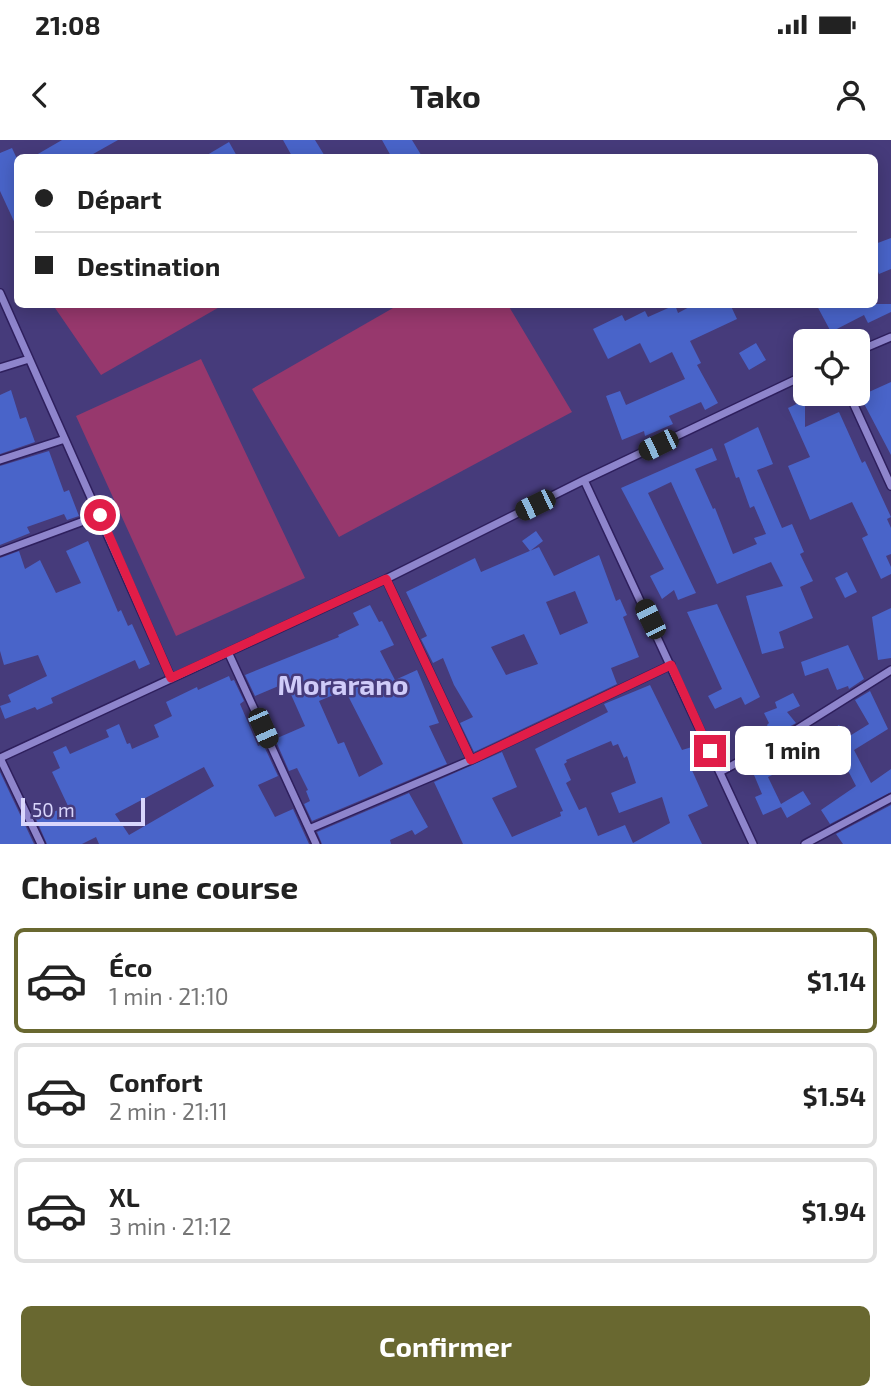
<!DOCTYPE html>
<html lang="fr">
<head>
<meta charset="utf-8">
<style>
  :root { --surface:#fff; --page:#f2f2f2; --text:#222; --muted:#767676; --line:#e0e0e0; --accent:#696830 }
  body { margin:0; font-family:"Exo 2",sans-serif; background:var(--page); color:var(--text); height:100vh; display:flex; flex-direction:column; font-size:26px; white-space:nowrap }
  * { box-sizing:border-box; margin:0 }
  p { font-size:23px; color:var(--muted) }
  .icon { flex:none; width:38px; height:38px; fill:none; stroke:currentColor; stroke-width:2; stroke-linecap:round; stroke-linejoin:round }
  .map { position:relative; height:704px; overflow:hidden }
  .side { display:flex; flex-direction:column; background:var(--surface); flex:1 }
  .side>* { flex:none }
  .banner { position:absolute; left:14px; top:14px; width:864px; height:154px; border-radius:10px; box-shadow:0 4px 18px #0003; display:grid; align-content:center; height:154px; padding:0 21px; background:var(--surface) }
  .controls { position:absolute; left:793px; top:189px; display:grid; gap:14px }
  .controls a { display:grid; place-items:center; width:77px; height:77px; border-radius:10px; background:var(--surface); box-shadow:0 4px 18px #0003; font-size:35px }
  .scale { position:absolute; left:21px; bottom:18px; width:124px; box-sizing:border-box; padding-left:7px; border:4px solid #d9d6fc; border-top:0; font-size:19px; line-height:24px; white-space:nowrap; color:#d9d6fc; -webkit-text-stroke:5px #463b7b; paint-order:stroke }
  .end { position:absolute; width:32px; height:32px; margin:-16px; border:9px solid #e11d48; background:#fff; box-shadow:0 0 0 4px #fff }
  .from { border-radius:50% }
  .bubble { position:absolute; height:49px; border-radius:10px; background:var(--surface); box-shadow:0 4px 18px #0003; font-size:23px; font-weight:700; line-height:49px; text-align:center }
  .car { position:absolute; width:21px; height:42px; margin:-21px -10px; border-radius:9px; box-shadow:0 0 5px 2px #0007; background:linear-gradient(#222 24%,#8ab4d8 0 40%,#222 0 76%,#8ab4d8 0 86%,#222 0) }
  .banner b { display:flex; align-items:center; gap:24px; height:66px; font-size:26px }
  .banner b+b { border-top:2px solid var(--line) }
  .banner i { width:18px; height:18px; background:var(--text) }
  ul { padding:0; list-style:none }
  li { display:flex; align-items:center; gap:21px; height:105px; margin:0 14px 10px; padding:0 7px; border:4px solid var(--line); border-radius:10px }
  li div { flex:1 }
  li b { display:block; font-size:26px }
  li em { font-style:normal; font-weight:700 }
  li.on { border-color:var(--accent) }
  li>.icon { width:63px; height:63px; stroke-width:1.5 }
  h2 { padding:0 21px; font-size:32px; line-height:84px }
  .action { display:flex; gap:14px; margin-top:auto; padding:14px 21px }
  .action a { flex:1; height:80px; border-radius:10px; background:var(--accent); color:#fff; font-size:28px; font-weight:700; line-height:80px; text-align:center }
  .status { display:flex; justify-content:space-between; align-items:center; height:49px; padding:0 35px; background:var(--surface); direction:ltr }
  .status svg { height:19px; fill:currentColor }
  header { display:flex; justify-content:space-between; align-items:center; height:91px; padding:0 21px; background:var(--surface); font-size:32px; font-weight:700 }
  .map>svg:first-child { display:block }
</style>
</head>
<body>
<div class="status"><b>21:08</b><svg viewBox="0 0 49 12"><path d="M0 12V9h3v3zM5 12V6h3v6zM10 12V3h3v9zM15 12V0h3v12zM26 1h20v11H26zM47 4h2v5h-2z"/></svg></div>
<header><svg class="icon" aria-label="back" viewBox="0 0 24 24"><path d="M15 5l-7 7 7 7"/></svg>Tako<svg class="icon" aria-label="person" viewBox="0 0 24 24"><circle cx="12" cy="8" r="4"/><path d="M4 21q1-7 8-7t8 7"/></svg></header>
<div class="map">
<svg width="891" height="704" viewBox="0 0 891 704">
  <rect width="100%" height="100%" fill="#463b7b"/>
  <path fill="#97386d" d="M400,164l108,1 64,107 -233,125 -87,-148z
    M53,165h170l-122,70z
    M201,219l104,219 -129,58 -100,-220z"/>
  <path fill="#4964c9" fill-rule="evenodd" d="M62,0h56l-32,18h-55z
    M283,0h32l11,18h-33z
    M382,0h30l11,18h-31z
    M229,2l9,16h-36z
    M12,8l6,13v69l-18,-39v-38z
    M891,98v31l-12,5 -4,-10v-20z
    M695,164h35l7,15 -47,22 11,22 -4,2 21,38 -13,7 -4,-8 -32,14 4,8 -28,12 -1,-5 -22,9 -16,-44 14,-5 6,14 59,-26 -13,-27 -22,11 -10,-20 -32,16 -15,-30 29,-14 3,6 20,-10 3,6 27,-12 3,8z
    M816,164h75v8l-23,11 -4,-8 -33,17z
    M756,203l10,17 -17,10 -10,-17z
    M891,242v73l-31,-59z
    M11,250l9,29 6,-2 9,25 -35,12v-59z
    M805,260v27l34,-15 23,51 3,-2 26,56 -4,2 4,9v26l-5,2 5,11v7l-10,5 -19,-41 6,-3 -16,-33 -42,18 -22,-54 22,-9 -22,-49z
    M758,287l15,37 -16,6 25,58 10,-4 12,28 -4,2 13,27 -13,6 13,31 -34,14 5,16 -22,6 -16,-58 37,-10 -12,-24 -54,22 -46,-102 -23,11 48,100 -18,7 -4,-10 -12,9 -12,-23 14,-7 -43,-81 91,-40 5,12 -22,9 18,40 2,-1 18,46 24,-10 -3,-6 12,-4 -12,-28 -4,2 -11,-31 -3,1 -12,-34z
    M49,311l15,41 5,-2 10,26 -12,4 -3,-6 -37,13 3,6 -30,12v-79z
    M536,391l7,10 -13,10 -8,-10z
    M88,401l30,71 3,-2 7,16 4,-2 18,40 -11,5 -4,-9 -84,38 2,5 -16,7 -2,-3 -30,12 -5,-13 11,-4 -3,-7 39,-19 -9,-21 -34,10 -4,-14v-93l19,-7 6,18 15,-9 16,33 25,-10 -15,-32z
    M539,407l15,29 45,-21 17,46 4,-2 7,16 -4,2 16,40 -28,11 6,16 -143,68 -14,-29 13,-6 -19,-32 -11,-27 -10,5 -12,-24 6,-3 -21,-44 69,-34 6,14zM575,451l13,32 -28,12 -14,-33zM524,494l14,30 -32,11 -15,-28z
    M847,432l10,20 -12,6 -10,-20z
    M717,464l43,93 -15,8 -4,-8 -26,12 -7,-13 14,-7 -35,-77z
    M370,465l9,17 3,-1 12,24 -14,6 15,29 22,-10 22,53 -10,3 18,38 -135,57 -8,-17 6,-3 -4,-10 2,-1 -11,-22 -8,3 -14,-32 30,-13 -16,-36 -5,3 -3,-8 -26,11 -10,-21 94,-38 -1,-2 21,-10 -6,-12zM345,550l38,74 -24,13 -15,-35 -6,2 -19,-43z
    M891,468v50l-13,2 -6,-43z
    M848,505l16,34 -15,10 -1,-3 -11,4 -9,-22 -23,8 -4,-14z
    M229,536l2,5 3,-1 10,21 -4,3 18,42 5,-2 15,32 -20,9 17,32 18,-8 16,35h-210l-3,-7 -14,7h-35l-11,-25 32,-13 -16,-34 8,-4 -7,-16 13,-6 4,8 39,-17 -3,-7 13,-6 8,20 3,-1 2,6 27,-12 -5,-12 18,-9 -6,-14 31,-15 1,3zM204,627l10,19 -85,49 -14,-21z
    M650,545l32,65 10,-3 7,17 -8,4 17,38 -20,9 14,29h-239l-29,-62 68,-30 15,35 -25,11 20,39 49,-21 -1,-4 3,-1 -28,-62 73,-37 -4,-8zM611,601l2,5 5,-2 6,14 3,-2 9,27 -25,10 8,20 43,-16 8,26 -37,20 -8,-18 -27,11 -12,-29 -7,3 -13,-27 5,-3 -7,-16 3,-2 -1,-2z
    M870,551l18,38 -34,21 17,33 20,-14v23l-61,32 -9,-14 35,-24 -14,-27 -9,6 -4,-6 -22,13 -6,-11 -33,16 13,27 22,-13 8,13 -24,14 -6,-11 -18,8 -8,-18 7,-3 -13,-31 32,-14 -2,-2 24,-15 9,11 27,-18 9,12 21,-13 -14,-24z
    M793,553l7,13 -13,6 9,11 -23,13 -6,-11 2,-2 -5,-10 13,-5 -2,-6z
    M0,632l34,72h-34z
    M409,653l19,34 -13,8 -3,-5 -22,10 1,4h-69l-5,-12z
    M891,665v39h-48l-7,-10z"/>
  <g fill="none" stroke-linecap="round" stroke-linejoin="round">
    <defs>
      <path id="street" d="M0,153l171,385
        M858,211l33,-14
        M0,228l29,-9
        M849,254l42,92
        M0,320l65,-21
        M584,340l169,364
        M0,412l100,-37
        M386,439l85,181
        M228,512l88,192
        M0,618l386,-179 198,-99 221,-105
        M0,618l41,86
        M720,632l63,-34 108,-68
        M309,689l162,-69 200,-95
        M805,704l86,-46"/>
    </defs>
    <use href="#street" stroke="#2e1f5d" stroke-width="10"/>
    <use href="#street" stroke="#8e85cc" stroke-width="7"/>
  </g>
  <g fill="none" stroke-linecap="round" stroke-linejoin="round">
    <path stroke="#e11d48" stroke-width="9" d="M100,375l71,163 215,-99 85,181 200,-95 39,86"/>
  </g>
  <g text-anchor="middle" stroke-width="5" stroke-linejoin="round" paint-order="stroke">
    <g font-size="28" font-weight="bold" fill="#d0ccf9" stroke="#463b7b">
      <text x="343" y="555">Morarano</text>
    </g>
  </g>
</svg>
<div class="controls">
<a><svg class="icon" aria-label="locate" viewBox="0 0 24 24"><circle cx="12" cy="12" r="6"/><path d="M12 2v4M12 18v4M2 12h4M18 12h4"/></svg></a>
</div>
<div class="scale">50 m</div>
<i class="end from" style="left:100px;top:375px"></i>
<i class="end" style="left:710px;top:611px"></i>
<div class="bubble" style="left:735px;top:586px;width:116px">1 min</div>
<i class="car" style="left:658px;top:305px;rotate:244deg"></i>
<i class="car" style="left:535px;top:365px;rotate:244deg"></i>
<i class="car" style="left:650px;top:479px;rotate:334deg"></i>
<i class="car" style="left:263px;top:588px;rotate:156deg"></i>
<div class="banner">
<b><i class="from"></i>Départ</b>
<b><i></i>Destination</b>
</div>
</div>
<section class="side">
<h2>Choisir une course</h2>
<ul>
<li class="on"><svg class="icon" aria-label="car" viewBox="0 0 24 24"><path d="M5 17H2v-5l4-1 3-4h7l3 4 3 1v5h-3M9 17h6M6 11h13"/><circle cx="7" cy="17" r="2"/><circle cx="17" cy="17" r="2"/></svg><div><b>Éco</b><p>1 min · 21:10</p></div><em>$1.14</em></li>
<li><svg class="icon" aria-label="car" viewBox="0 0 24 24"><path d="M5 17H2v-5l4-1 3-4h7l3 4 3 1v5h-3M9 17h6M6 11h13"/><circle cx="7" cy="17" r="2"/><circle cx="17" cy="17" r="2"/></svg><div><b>Confort</b><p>2 min · 21:11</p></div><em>$1.54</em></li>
<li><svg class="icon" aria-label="car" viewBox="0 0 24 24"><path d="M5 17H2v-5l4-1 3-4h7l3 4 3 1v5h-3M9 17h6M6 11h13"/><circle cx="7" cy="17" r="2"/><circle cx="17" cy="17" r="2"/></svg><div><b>XL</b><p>3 min · 21:12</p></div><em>$1.94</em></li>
</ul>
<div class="action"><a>Confirmer</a></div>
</section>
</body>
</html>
